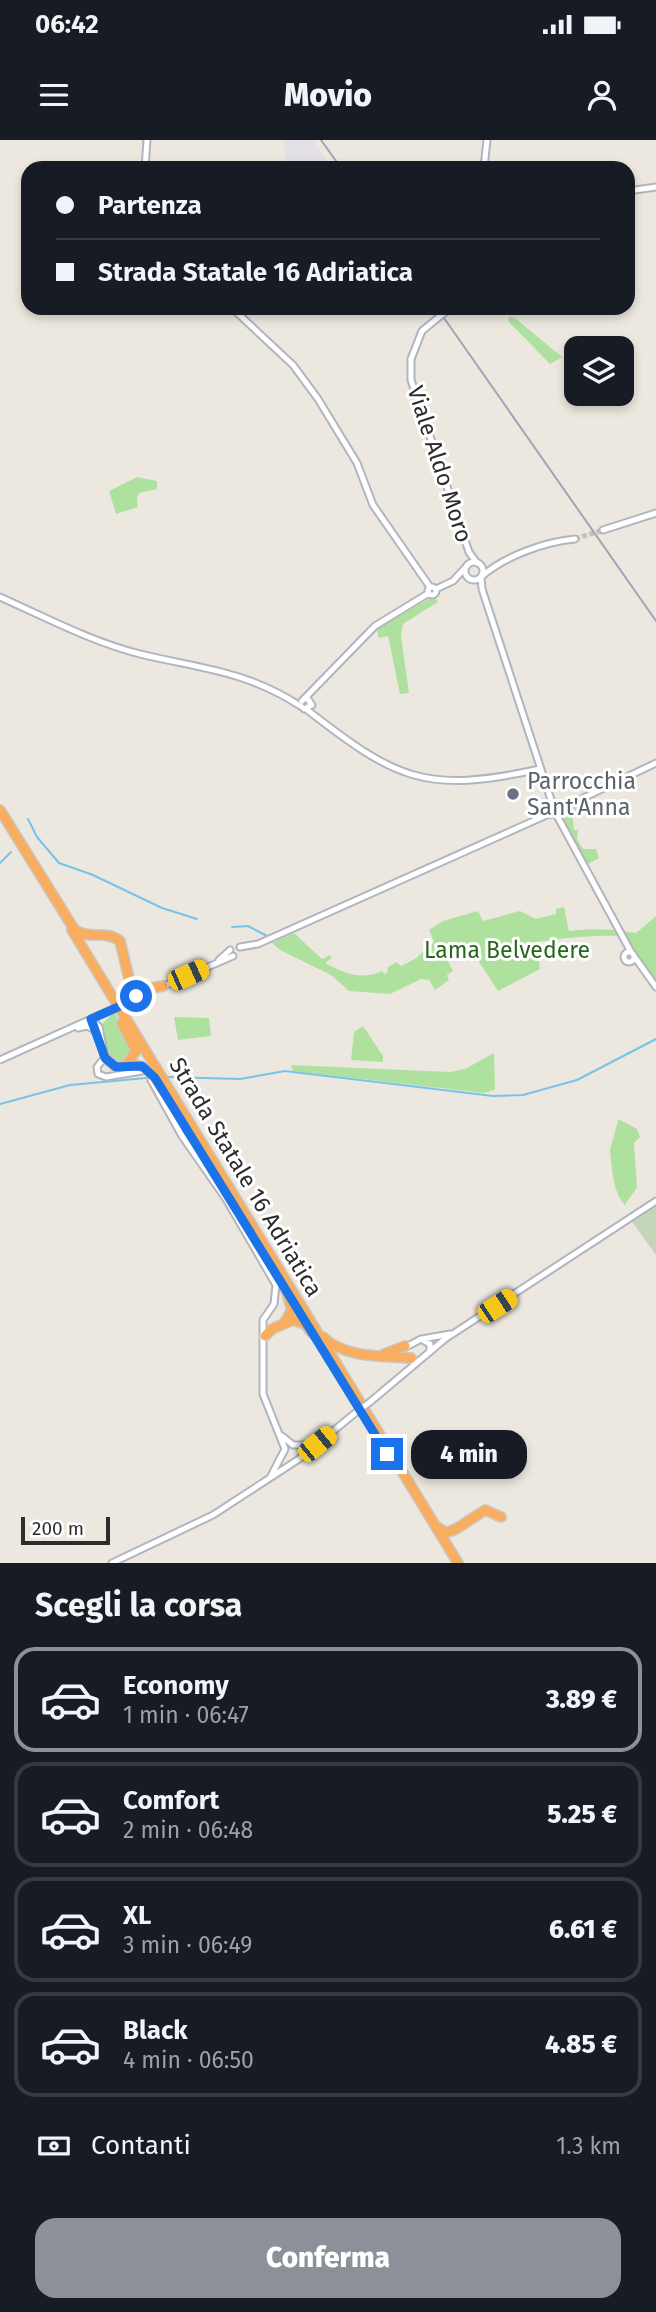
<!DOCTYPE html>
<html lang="it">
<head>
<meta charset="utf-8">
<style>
  :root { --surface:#171b24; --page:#242831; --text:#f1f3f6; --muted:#9ea1a6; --line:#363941; --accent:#8c9099 }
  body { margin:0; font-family:"Fira Sans",sans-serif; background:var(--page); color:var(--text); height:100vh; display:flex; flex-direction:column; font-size:26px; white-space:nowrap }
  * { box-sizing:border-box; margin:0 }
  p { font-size:23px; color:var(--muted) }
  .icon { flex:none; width:38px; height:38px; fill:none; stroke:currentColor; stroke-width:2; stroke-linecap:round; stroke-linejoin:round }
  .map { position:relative; height:1423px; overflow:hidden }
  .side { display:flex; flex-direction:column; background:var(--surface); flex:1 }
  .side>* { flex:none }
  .top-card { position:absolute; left:21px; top:21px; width:614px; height:154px; border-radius:21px; box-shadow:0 4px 10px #0003; display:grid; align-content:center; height:154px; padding:0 35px; background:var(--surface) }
  .buttons { position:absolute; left:564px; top:196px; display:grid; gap:14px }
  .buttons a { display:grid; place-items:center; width:70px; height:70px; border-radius:14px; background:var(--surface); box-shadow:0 4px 10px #0003; font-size:35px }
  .scale { position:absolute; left:21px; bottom:18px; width:89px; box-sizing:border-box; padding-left:7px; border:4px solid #2c2c2c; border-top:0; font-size:19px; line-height:24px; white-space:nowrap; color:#2c2c2c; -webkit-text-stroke:5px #fff; paint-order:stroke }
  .end { position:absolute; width:32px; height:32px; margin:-16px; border:9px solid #1a73e8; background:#fff; box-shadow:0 0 0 4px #fff }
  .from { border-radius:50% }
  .bubble { position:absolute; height:49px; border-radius:21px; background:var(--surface); box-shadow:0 4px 10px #0003; font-size:23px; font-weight:800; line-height:49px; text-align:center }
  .car { position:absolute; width:21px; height:42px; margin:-21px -10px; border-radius:9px; box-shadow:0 0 5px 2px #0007; background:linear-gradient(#f5c518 24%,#345 0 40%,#f5c518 0 76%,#345 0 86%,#f5c518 0) }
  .top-card b { display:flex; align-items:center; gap:24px; height:66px; font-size:26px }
  .top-card b+b { border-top:2px solid var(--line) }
  .top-card i { width:18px; height:18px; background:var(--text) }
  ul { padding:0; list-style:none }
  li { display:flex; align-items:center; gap:21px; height:105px; margin:0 14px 10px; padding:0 21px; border:4px solid var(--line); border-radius:21px }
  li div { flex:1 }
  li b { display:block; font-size:26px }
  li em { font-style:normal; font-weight:800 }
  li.selected { border-color:var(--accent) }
  li>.icon { width:63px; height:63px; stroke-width:1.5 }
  h2 { padding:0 35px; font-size:32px; line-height:84px }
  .pay { display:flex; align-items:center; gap:18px; height:77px; padding:0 35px; font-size:26px }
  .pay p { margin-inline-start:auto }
  .cta { display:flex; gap:14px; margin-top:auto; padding:14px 35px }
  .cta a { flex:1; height:80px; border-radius:21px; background:var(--accent); color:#fff; font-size:28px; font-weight:800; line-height:80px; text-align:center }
  .status { display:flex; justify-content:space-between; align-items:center; height:49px; padding:0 35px; background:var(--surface); direction:ltr }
  .status svg { height:19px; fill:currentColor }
  header { display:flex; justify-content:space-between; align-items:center; height:91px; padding:0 35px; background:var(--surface); font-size:32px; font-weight:800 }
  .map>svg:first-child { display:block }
</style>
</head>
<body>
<div class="status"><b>06:42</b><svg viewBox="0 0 49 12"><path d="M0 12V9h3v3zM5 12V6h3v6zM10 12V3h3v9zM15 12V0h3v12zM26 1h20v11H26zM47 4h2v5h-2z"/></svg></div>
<header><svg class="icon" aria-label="menu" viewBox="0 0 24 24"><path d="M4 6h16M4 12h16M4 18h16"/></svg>Movio<svg class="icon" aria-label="person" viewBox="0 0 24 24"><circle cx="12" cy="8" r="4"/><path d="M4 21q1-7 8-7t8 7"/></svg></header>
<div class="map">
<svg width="656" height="1423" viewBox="0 0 656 1423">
  <rect width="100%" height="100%" fill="#ede8df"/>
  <path fill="#e2dfe6" d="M284,0h28l20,28h-46z"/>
  <path fill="#afe19e" d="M509,177l6,1 47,39 -12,7 -42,-43z
    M137,337l20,4v8l-18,4 -2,5 1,9 -22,7 -7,-23z
    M434,456l4,6 -35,22 -2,12 8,57 -9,1 -12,-58 -9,2 -2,-9z
    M582,661l-2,4h4l1,3 -13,5 2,17h4l-1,9 6,10h13l3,9 -11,6 -30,-52z
    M564,767l5,24c25,-3 44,-2 67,2l20,-17v63l-3,1 -28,-44c-29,-1 -63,2 -88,6l3,27 -42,22 -28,-43 -22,13 5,10 -6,4 2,5 -14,10 -6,-10 -8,-1 -31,15 -41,-3 -18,-16 -51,-25 -8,-7 22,-10 28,26 8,-4 2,3 -7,5c19,10 36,18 57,8l2,3 4,-2 -1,-4 9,-6 5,4 14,-7 19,-17 -5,-12 14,-9 35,-10 5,10 37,-10 16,8 20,-5v-5z
    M114,872l19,30 -2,16 -13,6c-14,-8 -14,-23 -18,-38z
    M174,877l35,1 2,18 -33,4z
    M363,886l20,30v6l-32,-2 3,-28z
    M494,913l1,37 -12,3 -190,-22 -2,-6 159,7 15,-3z
    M618,979l19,10 3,8 -6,6 3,44 -12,18c-12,-12 -13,-37 -15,-53 0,-5 7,-25 8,-33z"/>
  <path fill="#c4d6b7" d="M656,1064v51l-26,-36z"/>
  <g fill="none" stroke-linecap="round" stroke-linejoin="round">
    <path stroke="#76c3eb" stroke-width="2" d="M28,679l9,18 22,26 34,12 69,33 35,11
      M0,723l11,-11
      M232,787l16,-1 19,10
      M167,937l73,2 45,-8 208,25 30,-1 54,-15 79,-41
      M0,964l70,-19 76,-7"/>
    <path stroke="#c6c2bb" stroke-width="5" stroke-dasharray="5 2.5" stroke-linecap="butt" d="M575,399l28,-9"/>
    <defs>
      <path id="secondary" d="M145,28l2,-28
        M484,28l3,-28
        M628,51l28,-4
        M232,168l61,57 25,34 39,64 16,42 57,82
        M411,219v21l58,172 8,11
        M603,390l53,-17
        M465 431a9 9 0 1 1 18 0a9 9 0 1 1-18 0Z
        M428 451a4 4 0 1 1 8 0a4 4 0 1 1-8 0Z
        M436,449l17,-8 11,-12
        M0,457c45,20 92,45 140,57 62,15 105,16 162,53
        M302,561l73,-75 54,-33
        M304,569l8,-4 -5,-7
        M306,569c91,71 119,85 234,60
        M546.5 670a4.5 4.5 0 1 1 9 0a4.5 4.5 0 1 1-9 0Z
        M553,666l-71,-217 -1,-12c24,-21 63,-35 94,-38
        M556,671l100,-48
        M555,672l76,140
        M240,807l18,-3 291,-130
        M624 817a5 5 0 1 1 10 0a5 5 0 1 1-10 0Z
        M634,816l22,31
        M219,820l11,-10
        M162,847l71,-31
        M91,879l8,8 6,30 -8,10 1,7 8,3 36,-6
        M78,888l9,-2 8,4
        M0,920l153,-69
        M151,940l31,56 44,63 50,86 -2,19 -11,16v21
        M422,1199l28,-5
        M263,1200v54l22,55 -14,27
        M404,1208l17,-9 9,5v8
        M370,1262l75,-63 211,-138
        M282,1296l11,9h21
        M112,1423l101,-48 86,-56 55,-45"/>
      <path id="highway" d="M0,670l74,119c16,12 31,0 46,12l11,46 7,11
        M72,790l43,71
        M134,845l8,5 21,-4
        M120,867l9,-11 2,-9
        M122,872l336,551
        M122,883l14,28 -10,14
        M105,917l11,10 20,-2 13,5 45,67
        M285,1182l7,-12 -6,-20
        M265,1196l7,-7 21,-9 12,4 7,9
        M323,1197c21,21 60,19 88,21
        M384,1214l21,-8
        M439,1388l6,5 11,-4 29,-19 16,7"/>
    </defs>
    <use href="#secondary" stroke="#b2b4bf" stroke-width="9"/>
    <use href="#highway" stroke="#c8c8c8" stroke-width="12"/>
    <use href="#secondary" stroke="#fff" stroke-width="5"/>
    <use href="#highway" stroke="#f9ad5e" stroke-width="9"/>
    <path stroke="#a2a3b5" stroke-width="2" d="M321,0l20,28
      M437,168l219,313"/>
    <defs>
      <path id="secondary-bridge" d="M411,219l11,-28 28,-23
        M354,1274l16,-12"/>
      <path id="highway-bridge" d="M115,861l7,11"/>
    </defs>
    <use href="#secondary-bridge" stroke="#b2b4bf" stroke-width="9" stroke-linecap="butt"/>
    <use href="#highway-bridge" stroke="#c8c8c8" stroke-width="12" stroke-linecap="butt"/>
    <use href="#secondary-bridge" stroke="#fff" stroke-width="5"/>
    <use href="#highway-bridge" stroke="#f9ad5e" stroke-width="9"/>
  </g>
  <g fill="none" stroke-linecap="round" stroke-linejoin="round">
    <path stroke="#1a73e8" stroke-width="9" d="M136,856l2,2 -47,21 14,39 11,9 26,-1 13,12 232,376"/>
  </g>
  <circle fill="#6b7280" stroke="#fff" stroke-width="2.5" cx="513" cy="654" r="7"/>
  <g text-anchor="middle" stroke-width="6" stroke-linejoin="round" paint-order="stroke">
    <g font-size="23" fill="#2c2c2c" stroke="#fff">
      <text transform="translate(440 324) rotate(72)" y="8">Viale Aldo Moro</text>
      <text transform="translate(246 1037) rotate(59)" y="8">Strada Statale 16 Adriatica</text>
    </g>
    <g font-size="23" fill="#5b616d" stroke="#fff" text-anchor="start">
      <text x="527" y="649">Parrocchia<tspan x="527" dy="26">Sant'Anna</tspan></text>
    </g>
    <g font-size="23" fill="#27681d" stroke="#fff">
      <text x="507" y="818">Lama Belvedere</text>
    </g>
  </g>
</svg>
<div class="buttons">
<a><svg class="icon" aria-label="layers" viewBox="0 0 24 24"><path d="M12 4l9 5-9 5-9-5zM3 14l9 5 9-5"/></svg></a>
</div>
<div class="scale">200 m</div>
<i class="end from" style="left:136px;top:856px"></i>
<i class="end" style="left:387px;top:1314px"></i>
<div class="bubble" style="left:411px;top:1290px;width:116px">4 min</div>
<i class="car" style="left:188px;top:835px;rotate:66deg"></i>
<i class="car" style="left:497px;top:1166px;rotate:57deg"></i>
<i class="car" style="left:317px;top:1304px;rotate:51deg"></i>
<div class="top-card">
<b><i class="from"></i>Partenza</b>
<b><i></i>Strada Statale 16 Adriatica</b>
</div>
</div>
<section class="side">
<h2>Scegli la corsa</h2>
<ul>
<li class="selected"><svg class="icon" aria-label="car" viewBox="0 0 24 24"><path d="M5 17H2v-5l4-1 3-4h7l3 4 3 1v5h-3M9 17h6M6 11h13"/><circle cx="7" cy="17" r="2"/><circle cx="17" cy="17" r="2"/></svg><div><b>Economy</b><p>1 min · 06:47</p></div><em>3.89 €</em></li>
<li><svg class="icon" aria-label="car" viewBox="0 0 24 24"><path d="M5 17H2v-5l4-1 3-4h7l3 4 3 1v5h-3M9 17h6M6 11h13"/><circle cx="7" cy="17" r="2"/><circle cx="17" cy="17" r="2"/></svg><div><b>Comfort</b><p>2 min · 06:48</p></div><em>5.25 €</em></li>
<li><svg class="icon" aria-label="car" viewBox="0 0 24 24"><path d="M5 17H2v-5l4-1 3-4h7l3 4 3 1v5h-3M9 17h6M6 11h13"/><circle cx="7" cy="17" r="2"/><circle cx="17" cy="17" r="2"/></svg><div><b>XL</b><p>3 min · 06:49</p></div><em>6.61 €</em></li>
<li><svg class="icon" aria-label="car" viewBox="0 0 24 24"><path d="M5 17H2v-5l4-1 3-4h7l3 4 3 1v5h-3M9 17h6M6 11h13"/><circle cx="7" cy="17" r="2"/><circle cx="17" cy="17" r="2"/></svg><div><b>Black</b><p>4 min · 06:50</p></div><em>4.85 €</em></li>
</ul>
<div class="pay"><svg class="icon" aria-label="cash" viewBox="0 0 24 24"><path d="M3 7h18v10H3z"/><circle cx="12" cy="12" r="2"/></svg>Contanti<p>1.3 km</p></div>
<div class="cta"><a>Conferma</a></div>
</section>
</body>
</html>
